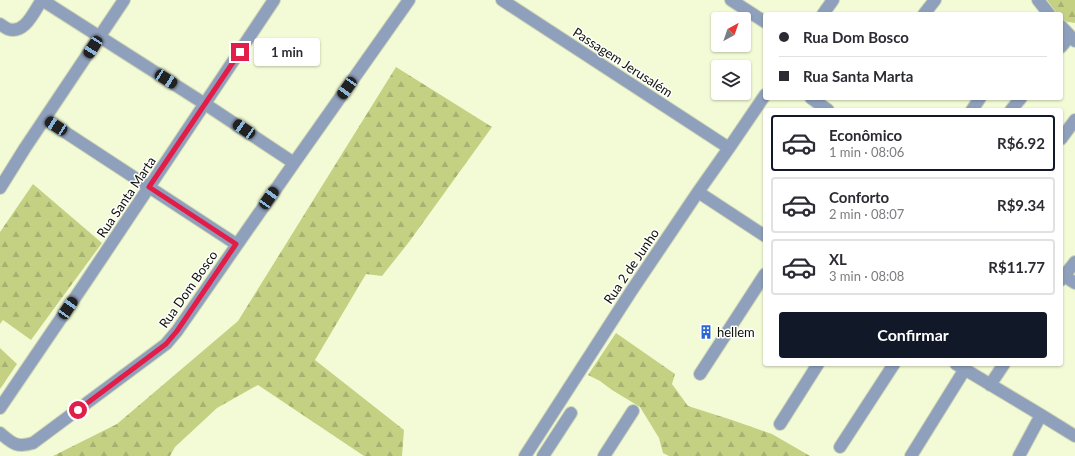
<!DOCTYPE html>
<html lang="pt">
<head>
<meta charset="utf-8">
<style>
  :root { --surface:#fff; --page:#f7f7f7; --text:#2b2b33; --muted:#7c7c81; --line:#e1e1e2; --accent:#111827 }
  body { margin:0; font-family:Lato,sans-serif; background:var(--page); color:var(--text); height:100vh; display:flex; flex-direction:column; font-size:15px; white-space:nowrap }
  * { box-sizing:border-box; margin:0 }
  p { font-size:13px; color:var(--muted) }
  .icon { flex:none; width:22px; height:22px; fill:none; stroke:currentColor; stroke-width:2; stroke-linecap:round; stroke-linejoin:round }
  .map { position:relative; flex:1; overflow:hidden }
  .sheet { position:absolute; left:763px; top:108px; width:300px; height:258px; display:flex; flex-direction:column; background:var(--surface); border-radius:4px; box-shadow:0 1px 3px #0004 }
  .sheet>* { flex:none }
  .guide { position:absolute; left:763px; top:12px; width:300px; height:88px; border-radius:4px; box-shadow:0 1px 3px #0004; display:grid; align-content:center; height:88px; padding:0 16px; background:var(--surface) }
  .needle { width:26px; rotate:40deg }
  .buttons { position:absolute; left:711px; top:12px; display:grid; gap:8px }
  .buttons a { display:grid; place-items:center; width:40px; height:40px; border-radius:4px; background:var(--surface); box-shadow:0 1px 3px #0004; font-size:20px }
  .end { position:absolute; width:18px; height:18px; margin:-9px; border:5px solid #e11d48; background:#fff; box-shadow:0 0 0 2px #fff }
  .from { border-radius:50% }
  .bubble { position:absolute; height:28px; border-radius:4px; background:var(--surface); box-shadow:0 1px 3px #0004; font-size:13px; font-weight:700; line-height:28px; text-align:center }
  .car { position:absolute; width:12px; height:24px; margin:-12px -6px; border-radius:5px; box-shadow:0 0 3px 1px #0007; background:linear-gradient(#222 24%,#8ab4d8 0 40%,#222 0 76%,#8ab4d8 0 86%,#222 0) }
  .guide b { display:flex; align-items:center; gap:14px; height:38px; font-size:15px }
  .guide b+b { border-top:1px solid var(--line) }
  .guide i { width:10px; height:10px; background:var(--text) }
  ul { padding:7px 0 0; list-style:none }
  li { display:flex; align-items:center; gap:12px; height:56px; margin:0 8px 6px; padding:0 8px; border:2px solid var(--line); border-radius:4px }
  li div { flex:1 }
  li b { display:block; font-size:15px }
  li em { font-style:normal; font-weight:700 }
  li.active { border-color:var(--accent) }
  li>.icon { width:36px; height:36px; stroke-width:1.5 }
  .cta { display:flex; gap:8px; margin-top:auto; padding:8px 16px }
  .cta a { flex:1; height:46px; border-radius:4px; background:var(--accent); color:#fff; font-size:16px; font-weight:700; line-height:46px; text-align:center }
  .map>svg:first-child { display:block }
</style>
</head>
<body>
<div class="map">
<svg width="1075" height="456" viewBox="0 0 1075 456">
  <defs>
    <pattern id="forest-firs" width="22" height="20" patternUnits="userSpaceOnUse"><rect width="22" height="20" fill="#c4d183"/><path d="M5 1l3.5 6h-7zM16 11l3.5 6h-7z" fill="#a7b270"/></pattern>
  </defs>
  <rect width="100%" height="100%" fill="#f3fbd6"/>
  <path fill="url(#forest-firs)" d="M1047,0h28v23l-13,-2 -1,-2v-5h-4z
    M396,67l96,60 -83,115 -27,34 -16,-2 -51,86 89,70 -2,26h-38l-106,-71 -41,23 -42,39 -5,9h-117l64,-32 121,-103z
    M33,184l69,59 -71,97 -28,-20 -3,4v-92z
    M616,333l59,41 -3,10 16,22 44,14 40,14 38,22h-141l-6,-3 -4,-15 -19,-31 -28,-17 -12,-9 -12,-6z
    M0,348l17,16 -17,25z"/>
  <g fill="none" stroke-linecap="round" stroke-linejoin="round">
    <defs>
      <path id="minor" d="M42,0l163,104 89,59
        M502,0l227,148
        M731,0l34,22
        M1038,0l11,14
        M823,14l10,-14
        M924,14l11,-14
        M0,24c2,1 5,4 8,5 17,6 26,-18 34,-29
        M1061,26l14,15
        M1061,47l9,-11
        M811,98l17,12
        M972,110l8,-12
        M1011,110l10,-12
        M45,119l191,125
        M1061,139l14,-19
        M0,188l25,-40 99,-148
        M698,192l67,44
        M1061,274l14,9
        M1061,280l14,-18
        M956,364l85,51 34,21
        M700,374l65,-100
        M990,385l14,-21
        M0,408l85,-125 189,-283
        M780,424l38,-60
        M0,433c12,10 16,15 33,10l133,-99 11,-13 117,-168 115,-163
        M840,447l54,-83
        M525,456l107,-166 66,-98 31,-44 36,-53
        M543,456l28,-43
        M604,456l29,-45
        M911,456l54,-87
        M1019,456l22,-41"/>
    </defs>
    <use href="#minor" stroke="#cfd6b5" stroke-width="14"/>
    <use href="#minor" stroke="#8fa0bc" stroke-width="12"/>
  </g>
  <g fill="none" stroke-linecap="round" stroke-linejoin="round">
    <path stroke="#e11d48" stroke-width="5" d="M78,410l88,-66 11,-13 59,-87 -87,-57 91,-135"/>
  </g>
  <defs>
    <symbol id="building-bare" viewBox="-9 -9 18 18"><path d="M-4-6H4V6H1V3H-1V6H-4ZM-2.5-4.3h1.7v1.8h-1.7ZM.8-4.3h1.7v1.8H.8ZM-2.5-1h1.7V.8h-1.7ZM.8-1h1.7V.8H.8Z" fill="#2c66d4" stroke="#fff" stroke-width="2.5" paint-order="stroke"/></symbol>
  </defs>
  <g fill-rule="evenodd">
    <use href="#building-bare" x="696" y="322" width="20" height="20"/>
  </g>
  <g text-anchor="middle" stroke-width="3" stroke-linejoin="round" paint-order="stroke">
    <g font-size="13" fill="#0f1105" stroke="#fff">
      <text transform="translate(623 62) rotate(33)" y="5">Passagem Jerusalém</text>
      <text transform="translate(126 197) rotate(-56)" y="5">Rua Santa Marta</text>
      <text transform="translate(631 266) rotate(-56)" y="5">Rua 2 de Junho</text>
      <text transform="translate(188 289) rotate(-55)" y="5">Rua Dom Bosco</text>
    </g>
    <g font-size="13" fill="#0f1105" stroke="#fff" text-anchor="start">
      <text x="717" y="337">hellem</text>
    </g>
  </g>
</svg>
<div class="buttons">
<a><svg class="needle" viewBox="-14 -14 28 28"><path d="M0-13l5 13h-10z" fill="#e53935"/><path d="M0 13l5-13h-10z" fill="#7c7c81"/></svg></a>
<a><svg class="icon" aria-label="layers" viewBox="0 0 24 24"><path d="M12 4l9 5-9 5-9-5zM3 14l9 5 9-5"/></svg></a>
</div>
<i class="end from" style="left:78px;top:410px"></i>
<i class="end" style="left:240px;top:52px"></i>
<div class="bubble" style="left:254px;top:38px;width:66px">1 min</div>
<i class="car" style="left:93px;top:47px;rotate:213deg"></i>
<i class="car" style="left:166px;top:79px;rotate:123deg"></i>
<i class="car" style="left:347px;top:88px;rotate:215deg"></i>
<i class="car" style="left:56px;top:126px;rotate:303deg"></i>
<i class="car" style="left:244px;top:129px;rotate:304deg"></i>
<i class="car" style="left:269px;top:198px;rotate:35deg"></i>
<i class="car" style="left:68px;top:308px;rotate:34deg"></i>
<div class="guide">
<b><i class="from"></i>Rua Dom Bosco</b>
<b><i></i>Rua Santa Marta</b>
</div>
<section class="sheet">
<ul>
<li class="active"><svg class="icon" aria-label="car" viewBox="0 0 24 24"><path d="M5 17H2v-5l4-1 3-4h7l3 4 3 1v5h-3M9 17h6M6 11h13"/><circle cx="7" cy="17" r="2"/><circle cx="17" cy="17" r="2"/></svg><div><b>Econômico</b><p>1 min · 08:06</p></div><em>R$6.92</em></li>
<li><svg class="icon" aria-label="car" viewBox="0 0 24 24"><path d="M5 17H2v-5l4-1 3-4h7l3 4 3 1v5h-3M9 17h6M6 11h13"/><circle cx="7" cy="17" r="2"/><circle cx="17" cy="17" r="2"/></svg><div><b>Conforto</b><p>2 min · 08:07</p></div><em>R$9.34</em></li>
<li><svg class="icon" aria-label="car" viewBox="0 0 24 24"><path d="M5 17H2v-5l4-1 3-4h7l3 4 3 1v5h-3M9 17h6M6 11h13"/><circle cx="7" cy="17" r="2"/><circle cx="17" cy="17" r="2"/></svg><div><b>XL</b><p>3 min · 08:08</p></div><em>R$11.77</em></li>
</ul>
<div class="cta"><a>Confirmar</a></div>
</section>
</div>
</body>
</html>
